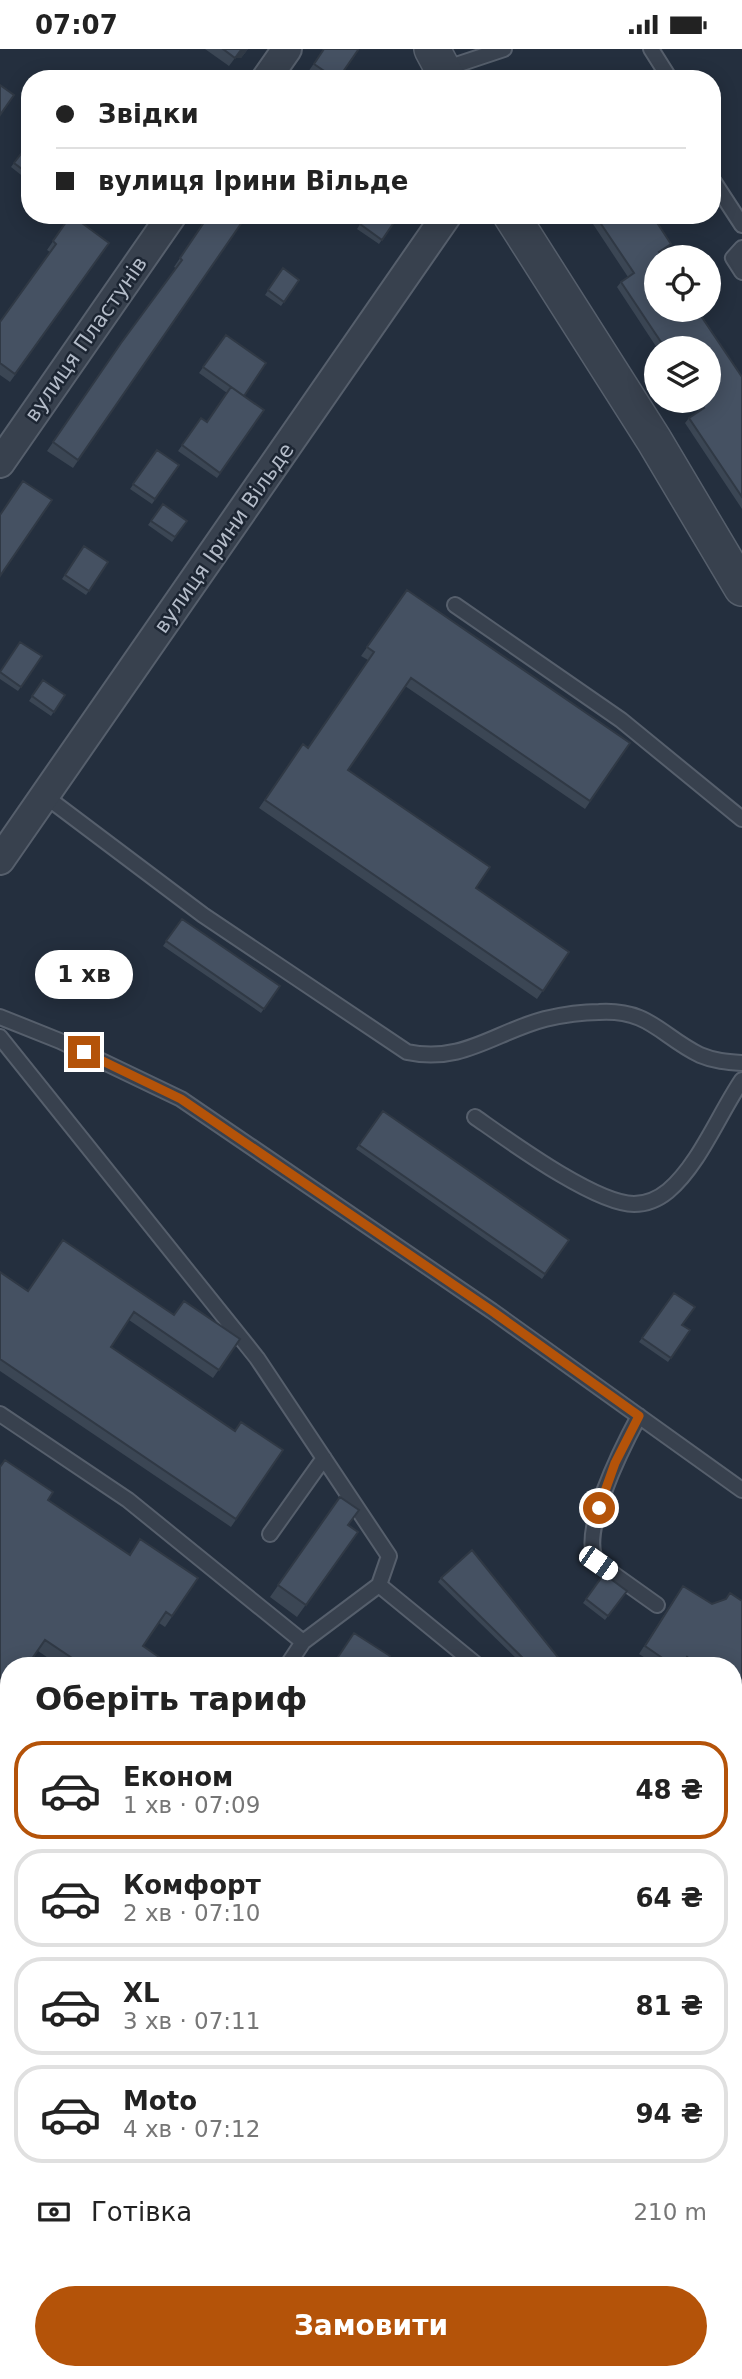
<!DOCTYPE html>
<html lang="uk">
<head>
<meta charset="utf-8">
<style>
  :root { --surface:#fff; --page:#f6f6f6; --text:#222; --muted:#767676; --line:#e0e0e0; --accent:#b45309 }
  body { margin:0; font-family:"DejaVu Sans",sans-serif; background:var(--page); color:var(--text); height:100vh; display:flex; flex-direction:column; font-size:26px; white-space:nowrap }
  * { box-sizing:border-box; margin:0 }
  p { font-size:23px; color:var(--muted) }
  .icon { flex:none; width:38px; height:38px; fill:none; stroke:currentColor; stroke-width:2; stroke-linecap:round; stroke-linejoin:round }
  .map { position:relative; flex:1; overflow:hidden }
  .drawer { position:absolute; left:0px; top:1608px; width:742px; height:723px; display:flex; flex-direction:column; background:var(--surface); border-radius:28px 28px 0 0; box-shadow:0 4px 18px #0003 }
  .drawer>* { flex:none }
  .top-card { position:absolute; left:21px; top:21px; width:700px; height:154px; border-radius:28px; box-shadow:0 4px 18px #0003; display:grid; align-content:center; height:154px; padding:0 35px; background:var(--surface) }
  .tools { position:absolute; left:644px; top:196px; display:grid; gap:14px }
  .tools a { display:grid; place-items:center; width:77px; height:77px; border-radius:50%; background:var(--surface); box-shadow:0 4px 18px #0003; font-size:35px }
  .end { position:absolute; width:32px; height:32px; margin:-16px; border:9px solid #b45309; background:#fff; box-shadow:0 0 0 4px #fff }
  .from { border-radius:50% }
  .bubble { position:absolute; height:49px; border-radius:24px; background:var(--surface); box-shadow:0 4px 18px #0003; font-size:23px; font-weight:700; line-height:49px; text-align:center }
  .car { position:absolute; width:21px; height:42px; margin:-21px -10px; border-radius:9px; box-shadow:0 0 5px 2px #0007; background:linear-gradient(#fff 24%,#345 0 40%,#fff 0 76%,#345 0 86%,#fff 0) }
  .top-card b { display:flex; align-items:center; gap:24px; height:66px; font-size:26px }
  .top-card b+b { border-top:2px solid var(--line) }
  .top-card i { width:18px; height:18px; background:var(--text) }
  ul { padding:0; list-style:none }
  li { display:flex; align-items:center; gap:21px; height:98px; margin:0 14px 10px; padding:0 21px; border:4px solid var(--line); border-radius:28px }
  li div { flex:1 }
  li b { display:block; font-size:26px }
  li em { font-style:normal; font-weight:700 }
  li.active { border-color:var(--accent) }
  li>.icon { width:63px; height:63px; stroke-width:1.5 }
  h2 { padding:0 35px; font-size:32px; line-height:84px }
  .pay { display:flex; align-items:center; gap:18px; height:77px; padding:0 35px; font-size:26px }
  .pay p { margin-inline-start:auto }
  .action { display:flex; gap:14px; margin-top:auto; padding:14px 35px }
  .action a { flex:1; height:80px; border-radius:42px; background:var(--accent); color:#fff; font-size:28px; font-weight:700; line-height:80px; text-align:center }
  .status { display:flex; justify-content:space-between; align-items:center; height:49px; padding:0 35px; background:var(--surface); direction:ltr }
  .status svg { height:19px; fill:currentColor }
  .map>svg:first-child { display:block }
</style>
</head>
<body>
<div class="status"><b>07:07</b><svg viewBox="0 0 49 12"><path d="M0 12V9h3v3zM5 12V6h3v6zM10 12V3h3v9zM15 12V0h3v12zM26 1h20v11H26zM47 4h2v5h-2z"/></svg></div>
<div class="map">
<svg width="742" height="2330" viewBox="0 0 742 2330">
  <rect width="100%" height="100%" fill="#242f3e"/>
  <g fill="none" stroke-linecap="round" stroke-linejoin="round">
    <path stroke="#394c67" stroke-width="46" d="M733,2117l9,1
      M79,2330l7,-8"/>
    <defs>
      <path id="service" d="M651,0l19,30
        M444,20l60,-20
        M712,130l30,46
        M742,199l-9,10 9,14
        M455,556l166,115 121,99
        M45,747l158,119 204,137c55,12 88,-20 138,-33 17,-4 36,-7 54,-7 50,-3 62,24 101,43 14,6 27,7 42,8
        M0,968l60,24 121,58 311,212 250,179
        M0,988l257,321 132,198 -10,29 -76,57 -175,-142 -128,-86
        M475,1068c33,23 120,87 159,87 13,0 23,-4 34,-13 31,-26 51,-77 74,-111
        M639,1367c-15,28 -63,121 -41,147l59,42
        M270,1485l54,-76
        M379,1536l99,81
        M287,1617l16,-24
        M0,1733l9,-13
        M733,1746l9,5
        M0,2045l9,-13"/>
      <path id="minor" d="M266,30l21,-30
        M0,414l172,-248
        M0,811l447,-645
        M636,2330l8,-5 16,-3"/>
      <path id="tertiary" d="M432,0l16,30
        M511,166l143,225 88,148"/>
    </defs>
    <use href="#service" stroke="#565f6c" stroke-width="18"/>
    <use href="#minor" stroke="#565f6c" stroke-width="32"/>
    <use href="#tertiary" stroke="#565f6c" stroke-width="38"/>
    <use href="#service" stroke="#38414e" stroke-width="14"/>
    <use href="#minor" stroke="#38414e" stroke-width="28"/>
    <use href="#tertiary" stroke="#38414e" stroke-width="35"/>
  </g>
  <path fill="#3b4654" d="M205,0h43l-7,9h-6l-6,8z
    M324,0l14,30h-20l-10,-7z
    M30,92v41l-19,-15z
    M71,166l38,28 -99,139 -10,-7v-53l50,-70 -3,-2z
    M209,166h38l-174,253 -26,-17 74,-108 55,-75 -2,-1z
    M366,166h33l-20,29 -22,-15z
    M587,166h65l15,35 -6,4 81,123v132l-57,-86 4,-5 10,-7 -7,-10h17v-53h-52l-40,-61 4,-5 7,-5z
    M283,219l16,12 -18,26 -16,-11z
    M226,286l18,61 20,14 -47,68 -39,-27 23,-33 6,4 20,-29 -28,-20z
    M157,401l22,15 -27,39 -22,-15z
    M163,455l24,17 -15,21 -24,-17z
    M84,497l24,16 -22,33 -24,-16z
    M407,541l223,153 -45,66 -180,-123 -57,84 128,118 93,64 -32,47 -278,-191 44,-64 5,4 60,-88 -7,-4z
    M42,607l-24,35 -18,-12v-8z
    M43,631l22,15 -14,21 -22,-15z
    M182,870l98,67 -19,27 -98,-67z
    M383,1062l186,129 -27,39 -186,-130z
    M0,1223l28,19 146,24 66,24 -27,39 -84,-58 -18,27 124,84 48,19 -52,77 -231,-156z
    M674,1244l8,32 8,5 -22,32 -29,-20z
    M340,1448l8,28 10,7 -61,85 -27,-20z
    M48,1451l82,55 68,23 -33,49 -6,-4 -16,23 29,20h-112l-22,-15z
    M604,1525l23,17 -22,29 -22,-17z
    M441,1529l124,88h-41l-86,-84z
    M678,1544l34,11 30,-3v104l-9,-6v-33h-49l-2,-1 -1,1h-23l-19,-12z
    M571,2322h21l-9,8h-6z"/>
  <path fill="#303945" d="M248,0l-7,9h-6l6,-8z
    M671,195l-4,6 -12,8 4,-6z
    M588,2322h4l-9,8h-2z"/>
  <path fill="#455162" stroke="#303945" stroke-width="2" d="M223,0h24l-6,1 -6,8z
    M324,0h33l1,1 -20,29h-2l-22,-15z
    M557,26l2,4h-8z
    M0,36l14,10 -14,20z
    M30,93v33l-16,-12z
    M71,166l38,28 -94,131 -15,-11v-41l56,-78 -3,-3z
    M209,166h38l-169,245 -25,-18 68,-99 61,-83 -2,-2z
    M366,166h33l-17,25 -22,-16z
    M595,166h57l19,29 -12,8 4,5h-7v53h41l45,67v120l-53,-79 15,-10 -4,-7h9v-53h-44l-44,-66 13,-9z
    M283,219l16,12 -15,22 -16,-12z
    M226,286l40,28 -22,33 -41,-29z
    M231,338l33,23 -44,63 -38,-28 19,-27 6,4z
    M157,401l22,15 -24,34 -22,-15z
    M23,432l29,19 -52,76v-61z
    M163,455l24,17 -12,16 -24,-16z
    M84,497l24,16 -19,29 -24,-16z
    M407,541l223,153 -40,58 -179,-123 -63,92 142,97 -14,21 93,64 -26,39 -278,-191 38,-56 5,4 66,-96 -7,-5z
    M20,593l22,14 -21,31 -21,-15z
    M43,631l22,15 -11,17 -22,-16z
    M182,870l98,67 -16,23 -98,-68z
    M383,1062l186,129 -24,34 -186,-129z
    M63,1191l111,75 10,-14 56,38 -21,31 -85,-58 -23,35 124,84 6,-9 42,28 -47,69 -236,-160v-87l28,19z
    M674,1244l21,14 -13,18 8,5 -19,28 -29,-20z
    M5,1411l48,32 -5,8 82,55 10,-16 58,39 -26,38 -6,-4 -23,34 29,20h-88l-39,-26 -18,26h-18v28l-9,13v-240z
    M340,1448l19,13 -11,15 10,7 -52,73 -28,-20z
    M472,1501l93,116h-34l-90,-88z
    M604,1525l23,17 -19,25 -22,-17z
    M683,1537l29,18 14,-5 4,-6 12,8v93l-9,-6v-22h-33l-13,-9 -6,9h-7l-29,-20z
    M354,1584l36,23 -6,10h-52z
    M9,1829v101l-9,13v-101z
    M0,2180l9,6 -9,15z
    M742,2318v12h-16v-1z
    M319,2322h37l5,8h-55z"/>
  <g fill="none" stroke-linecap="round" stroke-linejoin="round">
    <path stroke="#b45309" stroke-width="9" d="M84,1003l97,47 311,212 147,105 -24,47 -16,45"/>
  </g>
  <g text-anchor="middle" stroke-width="5" stroke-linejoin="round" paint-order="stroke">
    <g font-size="21" fill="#b4bcc9" stroke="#1d2633">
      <text transform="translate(86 290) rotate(-55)" y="7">вулиця Пластунів</text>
      <text transform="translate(224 489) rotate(-55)" y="7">вулиця Ірини Вільде</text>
    </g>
  </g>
</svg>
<div class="tools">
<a><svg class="icon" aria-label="locate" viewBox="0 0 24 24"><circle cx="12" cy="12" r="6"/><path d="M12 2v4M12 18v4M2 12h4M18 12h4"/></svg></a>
<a><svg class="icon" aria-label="layers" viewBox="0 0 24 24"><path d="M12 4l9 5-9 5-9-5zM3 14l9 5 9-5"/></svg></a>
</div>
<i class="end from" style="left:599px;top:1459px"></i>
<i class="end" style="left:84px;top:1003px"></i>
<div class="bubble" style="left:35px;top:901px;width:98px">1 хв</div>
<i class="car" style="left:598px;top:1514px;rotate:125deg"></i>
<div class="top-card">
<b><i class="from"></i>Звідки</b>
<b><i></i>вулиця Ірини Вільде</b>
</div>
<section class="drawer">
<h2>Оберіть тариф</h2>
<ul>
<li class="active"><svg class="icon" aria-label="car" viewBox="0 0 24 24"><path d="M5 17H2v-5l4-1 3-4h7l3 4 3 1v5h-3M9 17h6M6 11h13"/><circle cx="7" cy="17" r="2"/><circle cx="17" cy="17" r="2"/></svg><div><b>Економ</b><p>1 хв · 07:09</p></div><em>48 ₴</em></li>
<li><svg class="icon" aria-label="car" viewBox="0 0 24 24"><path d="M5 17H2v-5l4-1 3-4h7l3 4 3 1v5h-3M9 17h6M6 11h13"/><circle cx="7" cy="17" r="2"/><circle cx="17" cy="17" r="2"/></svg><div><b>Комфорт</b><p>2 хв · 07:10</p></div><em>64 ₴</em></li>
<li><svg class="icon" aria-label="car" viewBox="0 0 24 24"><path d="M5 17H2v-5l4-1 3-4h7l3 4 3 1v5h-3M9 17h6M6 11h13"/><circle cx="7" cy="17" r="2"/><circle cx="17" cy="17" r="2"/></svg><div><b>XL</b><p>3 хв · 07:11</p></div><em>81 ₴</em></li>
<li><svg class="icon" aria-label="car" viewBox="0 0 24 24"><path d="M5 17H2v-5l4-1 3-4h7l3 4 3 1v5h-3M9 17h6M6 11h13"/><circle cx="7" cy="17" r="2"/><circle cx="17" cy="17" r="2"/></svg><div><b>Moto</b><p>4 хв · 07:12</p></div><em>94 ₴</em></li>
</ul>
<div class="pay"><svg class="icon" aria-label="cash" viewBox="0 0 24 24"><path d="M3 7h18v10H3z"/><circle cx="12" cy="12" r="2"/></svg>Готівка<p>210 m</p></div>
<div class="action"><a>Замовити</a></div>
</section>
</div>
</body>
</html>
